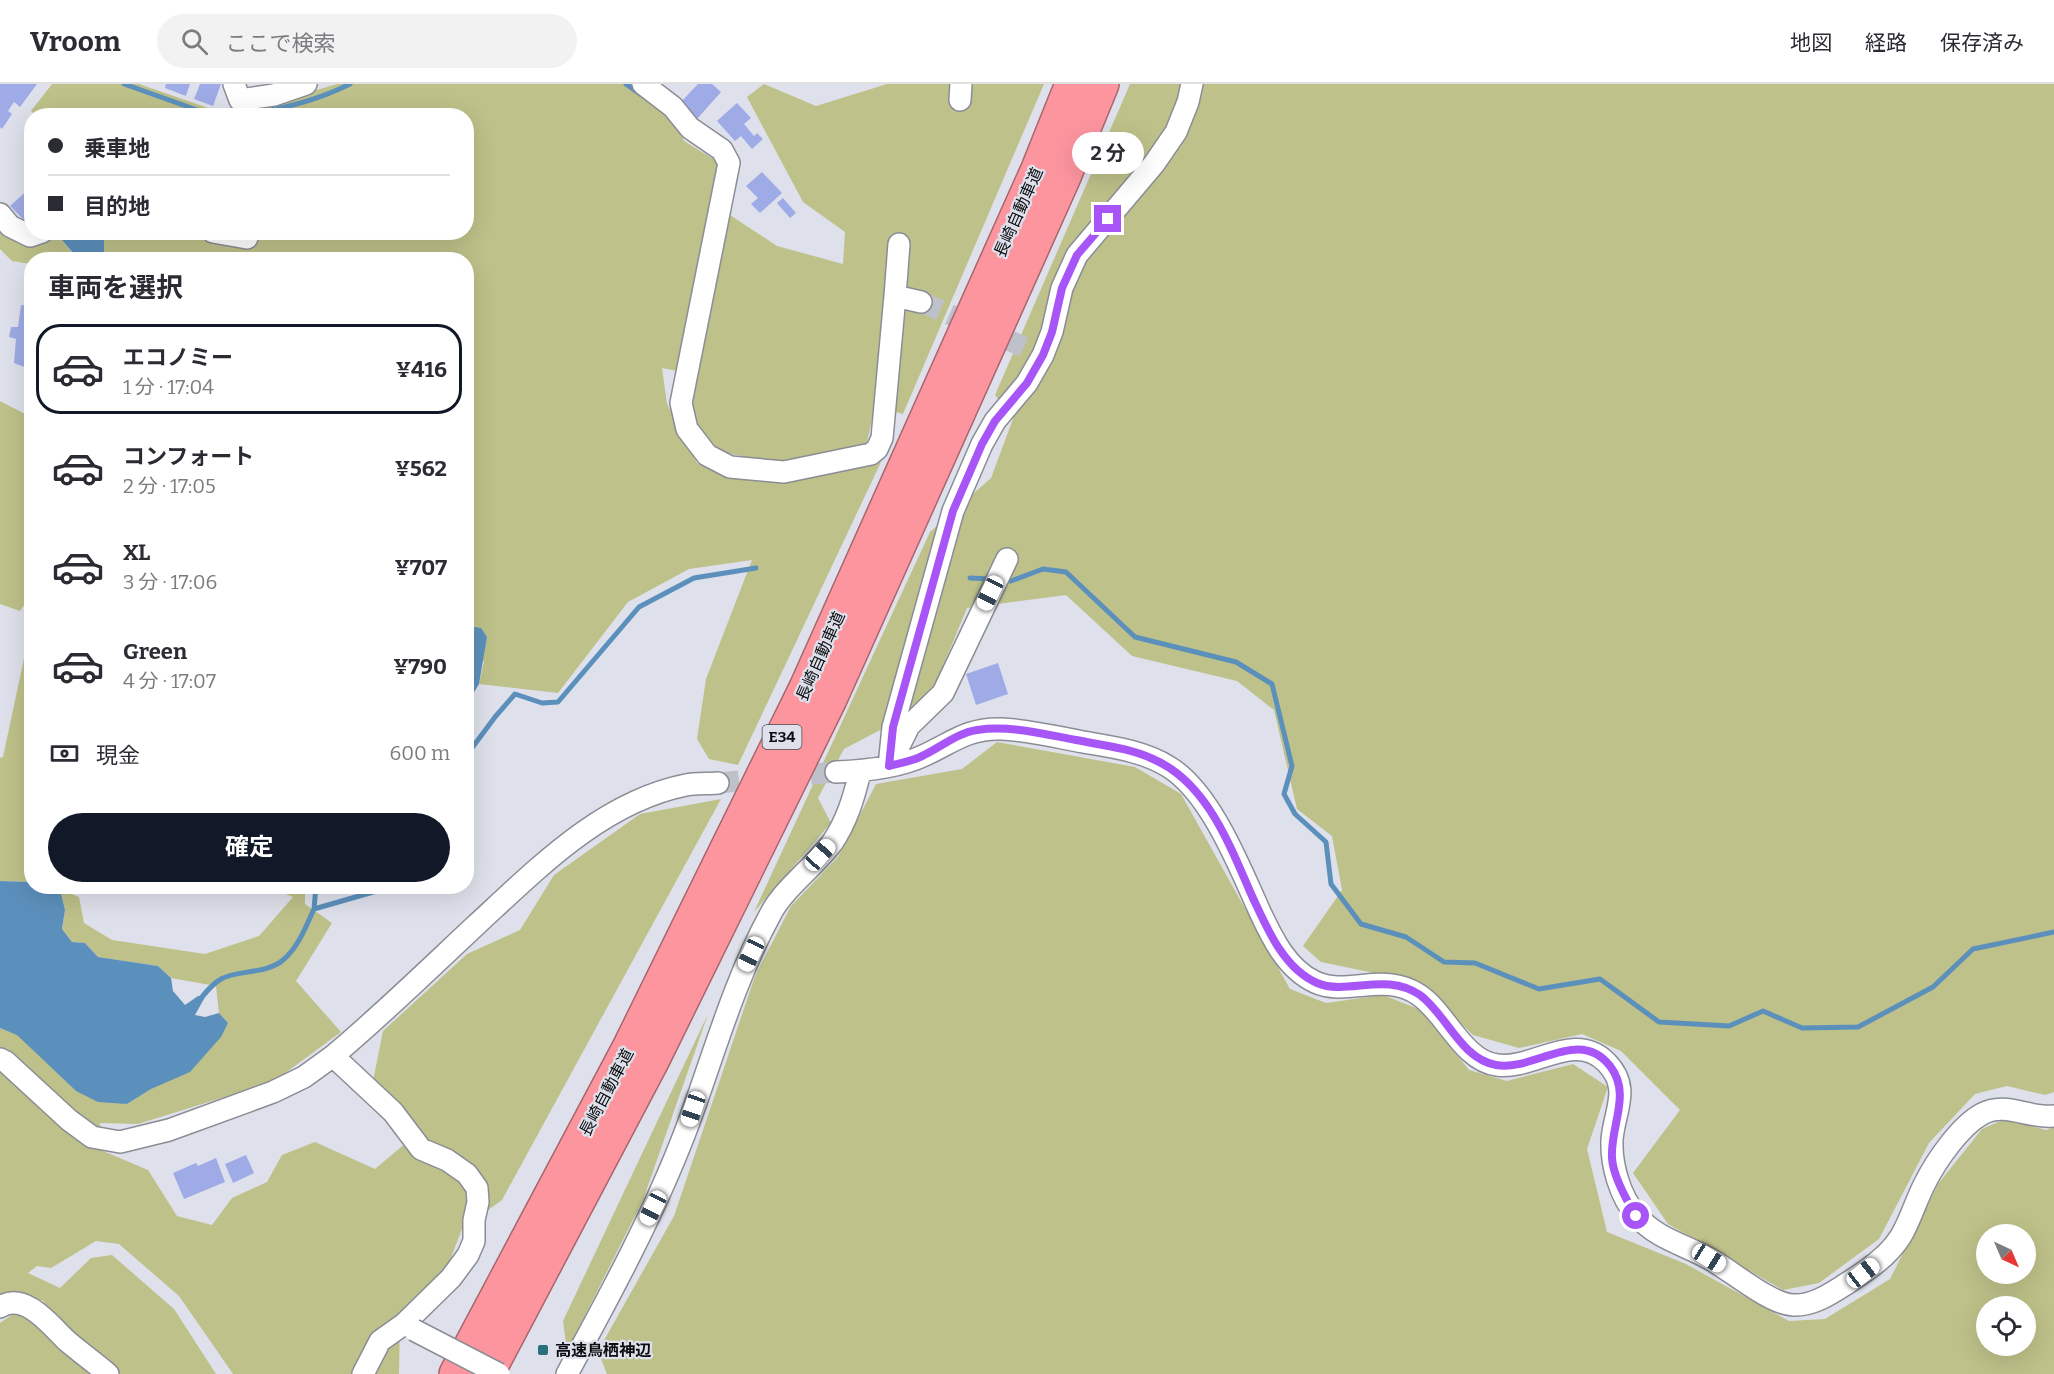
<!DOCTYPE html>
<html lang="ja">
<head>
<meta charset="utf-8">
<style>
  :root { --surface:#fff; --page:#f2f2f3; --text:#2b2b33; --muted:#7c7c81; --line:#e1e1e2; --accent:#111827 }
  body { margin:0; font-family:Bitter,"Noto Sans JP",serif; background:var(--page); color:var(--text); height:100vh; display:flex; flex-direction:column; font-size:22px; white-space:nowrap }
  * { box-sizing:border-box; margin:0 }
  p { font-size:20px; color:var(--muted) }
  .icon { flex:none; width:33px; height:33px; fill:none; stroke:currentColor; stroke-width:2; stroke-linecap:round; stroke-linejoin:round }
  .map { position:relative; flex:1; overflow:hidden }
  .panel { position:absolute; left:24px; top:168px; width:450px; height:642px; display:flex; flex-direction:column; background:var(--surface); border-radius:24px; box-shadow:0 6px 24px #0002 }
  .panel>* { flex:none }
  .banner { position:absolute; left:24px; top:24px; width:450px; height:132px; border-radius:24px; box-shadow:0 6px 24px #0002; display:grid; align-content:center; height:132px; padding:0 24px; background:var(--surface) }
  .needle { width:39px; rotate:136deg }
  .fabs { position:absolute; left:1976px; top:1140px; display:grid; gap:12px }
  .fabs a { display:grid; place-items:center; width:60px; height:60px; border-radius:50%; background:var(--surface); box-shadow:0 6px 24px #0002; font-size:30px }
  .end { position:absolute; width:27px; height:27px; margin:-14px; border:8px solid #a855f7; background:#fff; box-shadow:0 0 0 3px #fff }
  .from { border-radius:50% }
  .bubble { position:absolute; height:42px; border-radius:21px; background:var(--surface); box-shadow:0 6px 24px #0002; font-size:20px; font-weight:700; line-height:42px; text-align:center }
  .car { position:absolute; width:18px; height:36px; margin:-18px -9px; border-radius:8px; box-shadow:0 0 4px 2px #0007; background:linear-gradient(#fff 24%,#345 0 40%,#fff 0 76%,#345 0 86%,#fff 0) }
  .banner b { display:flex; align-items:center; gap:21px; height:57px; font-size:22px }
  .banner b+b { border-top:2px solid var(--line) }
  .banner i { width:15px; height:15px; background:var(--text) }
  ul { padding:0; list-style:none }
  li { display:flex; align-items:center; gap:18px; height:90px; margin:0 12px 9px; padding:0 12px; border:3px solid transparent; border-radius:24px }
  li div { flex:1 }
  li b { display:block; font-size:22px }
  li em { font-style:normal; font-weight:700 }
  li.selected { border-color:var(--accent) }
  li>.icon { width:54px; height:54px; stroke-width:1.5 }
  h2 { padding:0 24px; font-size:27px; line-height:72px }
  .pay { display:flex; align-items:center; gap:15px; height:66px; padding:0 24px; font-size:22px }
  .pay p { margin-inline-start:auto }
  .button { display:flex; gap:12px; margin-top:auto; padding:12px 24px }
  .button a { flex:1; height:69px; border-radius:36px; background:var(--accent); color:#fff; font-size:24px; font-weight:700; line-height:69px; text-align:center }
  header { display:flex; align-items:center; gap:36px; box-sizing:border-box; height:84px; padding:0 30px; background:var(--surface); border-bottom:2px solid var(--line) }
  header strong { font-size:28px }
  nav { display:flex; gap:33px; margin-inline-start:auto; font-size:21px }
  .search { width:420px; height:54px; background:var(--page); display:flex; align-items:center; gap:15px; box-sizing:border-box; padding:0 21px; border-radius:33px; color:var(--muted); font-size:22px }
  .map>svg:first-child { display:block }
</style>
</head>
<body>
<header>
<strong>Vroom</strong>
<div class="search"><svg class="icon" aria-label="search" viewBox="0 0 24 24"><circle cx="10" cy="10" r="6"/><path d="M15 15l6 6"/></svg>ここで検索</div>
<nav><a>地図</a><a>経路</a><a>保存済み</a></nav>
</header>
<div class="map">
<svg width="2054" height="1290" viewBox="0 0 2054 1290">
  <rect width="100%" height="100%" fill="#dee1eb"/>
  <path fill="#bec189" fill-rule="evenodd" d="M52,0h87l78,27 36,-2 84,-25h296l38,28 13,29 36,22 -43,208 -15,-3 5,36 30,59 76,19 108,-20 -143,303 -29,-6 -12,-20 9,-60 46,-119 -63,9 -61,33 -70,91 -79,-9 5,-22 -16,-36 -2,1v-367l-362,-1v-26l362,-1v-116h-429l-6,-5z
    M764,0l52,22 71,-22h157l-141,330 -28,-8 -9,40 -90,17 -55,-11 -25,-25 -5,-28 36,-186 50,33 66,18 2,-32 -42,-30 -56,-105z
    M1130,0h924v1008l-9,3 -38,-9 -32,8 -46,49 -50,96 -60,44 -36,7 -115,-66 -35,-51 47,-63 -59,-59 -39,-17 -63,14 -46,-13 -55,-53 -97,-20 -18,-16 39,-56 -10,-54 -35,-27 -23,-99 -37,-29 -105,-25 -66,-61 -99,13 -34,82 -51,39 -38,20 -26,49 13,25 -77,89 176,-380 61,-54 22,-59 -18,-24z
    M0,141l31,18 29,-10 2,7 11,14 -12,5 -29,1 -1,4 -19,-3 -12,-12z
    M0,317l31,16v178l-11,16 -20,-7z
    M31,564v234l-31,-1v-123l3,-1 23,-108z
    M997,658l138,25 46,27 109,195 36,14 57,-8 38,15 48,60 38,11 66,-17 35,23 -21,62 20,83 79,32 103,57 36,-2 65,-40 48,-95 44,-55 23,-10 41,11 8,-3v247h-1447l-9,-23 76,-135 81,-240 36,-70 47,-49 38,-73 86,-15zM1986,1150h39v40h-39zM1986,1222h39v40h-39z
    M721,715l-219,401 -40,29 -15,39 -47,53 -1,53h-166l-54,-78 -60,-52 -23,-3 -45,27 -14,-2 -9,7 32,15 31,-30 21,-3 62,54 42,65h-216v-51l16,-11 29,-11 -37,-5 -8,5v-273l17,6 59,57 51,13 24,-15 77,-66 -9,-10 -3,-27 -45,-8 -13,-12 -60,-9 -13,-14 -13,-1 -10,-13 3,-19 -5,-21 19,8 5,26 28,17 93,14 54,-18 34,-39 -24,-10h36v17l27,19 -36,58 45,51 -68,50 -135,42 -38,-1 3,28 45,19 29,46 35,9 20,-27 35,-16 15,-27 33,-13 60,27 45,-38 -48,-45 11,-55 84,-77 53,-24 34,-55 86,-61z
    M708,930l-65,186 -76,151 -4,-30z"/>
  <path fill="#5c90bc" d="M60,149h44v26h-26l-16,-19z
    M468,542l13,2 6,9 -8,47 -12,20z
    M0,797l31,1 1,4 24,1 4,2 5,21 -3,19 10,13 13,1 13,14 60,9 13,12 2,13 12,14 13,-9 7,1 -10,18 10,2 14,-4 9,10 -7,14 -31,35 -39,17 -24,15 -29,-2 -22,-11 -59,-56 -17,-7z"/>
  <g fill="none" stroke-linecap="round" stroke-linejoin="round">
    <path stroke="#5c90bc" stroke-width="5" d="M124,0l90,32
      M626,0l14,10
      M223,32c42,-3 89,-13 127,-32
      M970,494l22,1
      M1002,496l9,1 32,-12 23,3 69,65 101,25 36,22 20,82 -8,28 11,20 31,28 5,42 30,40 45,13 38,25 31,1 64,26 61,-10 59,43 70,4 34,-15 39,17 56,-1 75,-40 40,-38 81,-17
      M466,672l29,-39 20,-23 27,9 16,-1 81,-95 55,-29 62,-10
      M314,825l2,-23
      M198,918c7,-9 14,-18 23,-23 16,-9 46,-5 62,-19 15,-12 23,-34 31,-51l80,-23"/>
  </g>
  <path fill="#9fabe6" d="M0,0h37l-17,23 -6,-5 -6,9 4,3 -10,15 -2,-2z
    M166,0h24l-4,12 -21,-8z
    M200,0h21l-8,22 -19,-7z
    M698,0h14l9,8 -24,27 -17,-16z
    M737,19l14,15 -7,6 10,12 3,-3 6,6 -11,10 -11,-13 -6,5 -18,-20z
    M762,88l20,21 -22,20 -9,-9 7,-6 -12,-12z
    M32,102v39l-2,1 -20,-20z
    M783,114l13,15 -6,5 -13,-15z
    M21,221l11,1v64l-18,-7 2,-24 -7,-2 2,-10h7z
    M998,579l10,31 -32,11 -10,-31z
    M246,1071l8,18 -21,10 -8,-19z
    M216,1074l9,24 -41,17 -11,-26 23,-10 2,3z"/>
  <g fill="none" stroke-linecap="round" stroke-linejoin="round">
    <path stroke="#bec1ca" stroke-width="21" stroke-dasharray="21 10" stroke-linecap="butt" d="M921,218l103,45
      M718,699l118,-11"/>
    <defs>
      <path id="street" d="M234,0l6,16 34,-5 32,-11
        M643,0l30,23 17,21 32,22 7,13 -48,240 6,26 20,26 23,12 54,5 87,-18 6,-5 5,-11 13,-142 26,6
        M960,16l1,-16
        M0,130l10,12 20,10 12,-4
        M213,148l34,6
        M895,212l4,-52
        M896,668l13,-26 34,-33 64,-134
        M889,682l4,-39 60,-216 29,-67 13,-23 32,-38 16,-28 9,-23 10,-44 15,-33 77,-91 22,-32 12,-30 4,-18
        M836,688c29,-1 62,-4 89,-17 28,-13 43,-27 76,-26 28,1 55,8 82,13 29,5 61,9 86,25 42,26 71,101 91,145 12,26 27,57 55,70 32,15 69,-11 104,13 27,18 44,66 78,70 37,5 77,-35 109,-3 26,26 8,49 6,78 -1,25 8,57 25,76 22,25 51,29 78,46 20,12 56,42 78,43 20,1 37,-11 53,-21 20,-13 42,-27 55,-48 10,-17 15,-36 24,-53 11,-22 35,-57 57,-69 24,-13 47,5 72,2
        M333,972l60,56 28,37 26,11 20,14 10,14 1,14 -4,18v21l-6,14 -17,23 -47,46 -24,17 -17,33
        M0,975l6,3 63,58 23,17 28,5 49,-12 104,-38 31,-15 29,-21c49,-41 95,-86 142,-130 61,-56 126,-124 211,-141 10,-2 21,-1 32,-2
        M0,1223c25,-16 51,19 67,34 13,11 28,22 41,33
        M567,1290c43,-79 87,-160 119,-244 27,-72 47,-147 84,-215 13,-26 44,-48 62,-72 15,-22 22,-46 28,-71"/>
      <path id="highway" d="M456,1290l173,-326 177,-360 232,-519 34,-85
        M487,1290l166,-315 177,-360 233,-520 39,-95"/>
    </defs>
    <use href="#street" stroke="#8b8d96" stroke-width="24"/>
    <use href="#highway" stroke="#a8656d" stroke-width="36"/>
    <use href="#street" stroke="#fff" stroke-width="21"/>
    <use href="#highway" stroke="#fd959f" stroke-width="33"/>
    <defs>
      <path id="street-bridge" d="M414,1246l85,44"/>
    </defs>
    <use href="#street-bridge" stroke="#8b8d96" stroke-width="24" stroke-linecap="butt"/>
    <use href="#street-bridge" stroke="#fff" stroke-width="21"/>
  </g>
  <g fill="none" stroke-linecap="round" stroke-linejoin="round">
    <path stroke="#a855f7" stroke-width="8" d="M1108,135l-31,36 -15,33 -10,44 -9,23 -16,28 -32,38 -13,23 -29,67 -60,216 -4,39c12,-3 25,-5 35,-11 17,-8 33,-22 53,-25 33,-5 66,4 99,10 25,5 53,8 77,19 54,23 77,87 99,137 15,32 31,72 65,87 31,13 68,-12 103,12 27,20 41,64 76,70 38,7 83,-39 114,1 22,28 0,60 2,92 1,17 15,43 24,58"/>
  </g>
  <rect fill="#28707b" stroke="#dee1eb" stroke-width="2" x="537" y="1260" width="12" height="12" rx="3"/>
  <g text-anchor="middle" stroke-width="4.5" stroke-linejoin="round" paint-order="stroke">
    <rect fill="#dee1eb" stroke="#4a4c51" stroke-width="1.5" x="762.5" y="641" width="39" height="24" rx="4.5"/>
    <g font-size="15" font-weight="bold" fill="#0b0c0f">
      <text x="782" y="658">E34</text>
    </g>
    <g font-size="16" fill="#0b0c0f" stroke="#dee1eb">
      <text transform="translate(1018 128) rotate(-66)" y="6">長崎自動車道</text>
      <text transform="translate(820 572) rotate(-66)" y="6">長崎自動車道</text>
      <text transform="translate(606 1008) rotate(-62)" y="6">長崎自動車道</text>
    </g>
    <g font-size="16" font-weight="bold" fill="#0b0c0f" stroke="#dee1eb" text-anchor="start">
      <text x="555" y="1272">高速鳥栖神辺</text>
    </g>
  </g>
</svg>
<div class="fabs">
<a><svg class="needle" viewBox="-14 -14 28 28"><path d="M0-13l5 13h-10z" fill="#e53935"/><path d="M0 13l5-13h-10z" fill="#7c7c81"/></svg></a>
<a><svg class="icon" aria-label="locate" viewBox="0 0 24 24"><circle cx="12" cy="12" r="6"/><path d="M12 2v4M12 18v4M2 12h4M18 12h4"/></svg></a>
</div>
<i class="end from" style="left:1636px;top:1132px"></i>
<i class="end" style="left:1108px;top:135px"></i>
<div class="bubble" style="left:1072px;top:48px;width:72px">2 分</div>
<i class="car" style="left:990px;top:509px;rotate:206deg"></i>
<i class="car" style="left:820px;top:771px;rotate:42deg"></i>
<i class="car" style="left:751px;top:870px;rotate:205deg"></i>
<i class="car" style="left:693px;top:1025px;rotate:199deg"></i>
<i class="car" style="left:653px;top:1124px;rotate:207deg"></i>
<i class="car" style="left:1709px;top:1174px;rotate:122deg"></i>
<i class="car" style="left:1863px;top:1189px;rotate:52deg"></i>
<div class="banner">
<b><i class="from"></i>乗車地</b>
<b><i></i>目的地</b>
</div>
<section class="panel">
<h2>車両を選択</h2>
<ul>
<li class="selected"><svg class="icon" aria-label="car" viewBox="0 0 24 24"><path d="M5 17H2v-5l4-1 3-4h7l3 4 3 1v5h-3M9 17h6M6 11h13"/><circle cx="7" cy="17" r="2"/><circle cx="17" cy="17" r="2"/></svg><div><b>エコノミー</b><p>1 分 · 17:04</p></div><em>¥416</em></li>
<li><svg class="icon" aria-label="car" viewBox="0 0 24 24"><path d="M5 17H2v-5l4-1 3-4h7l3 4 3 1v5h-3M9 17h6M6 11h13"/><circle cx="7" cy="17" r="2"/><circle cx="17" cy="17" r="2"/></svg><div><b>コンフォート</b><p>2 分 · 17:05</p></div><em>¥562</em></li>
<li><svg class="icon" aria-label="car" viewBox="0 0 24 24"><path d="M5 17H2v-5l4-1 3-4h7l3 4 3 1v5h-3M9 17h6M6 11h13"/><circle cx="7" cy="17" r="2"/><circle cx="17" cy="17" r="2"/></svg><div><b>XL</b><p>3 分 · 17:06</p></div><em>¥707</em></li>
<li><svg class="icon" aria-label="car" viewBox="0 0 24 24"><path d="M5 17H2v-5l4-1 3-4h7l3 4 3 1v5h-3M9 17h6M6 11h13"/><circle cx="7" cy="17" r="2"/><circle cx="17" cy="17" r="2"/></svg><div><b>Green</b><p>4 分 · 17:07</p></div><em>¥790</em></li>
</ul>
<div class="pay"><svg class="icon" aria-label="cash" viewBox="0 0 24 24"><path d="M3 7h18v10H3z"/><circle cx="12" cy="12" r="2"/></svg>現金<p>600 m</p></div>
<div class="button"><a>確定</a></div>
</section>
</div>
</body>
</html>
